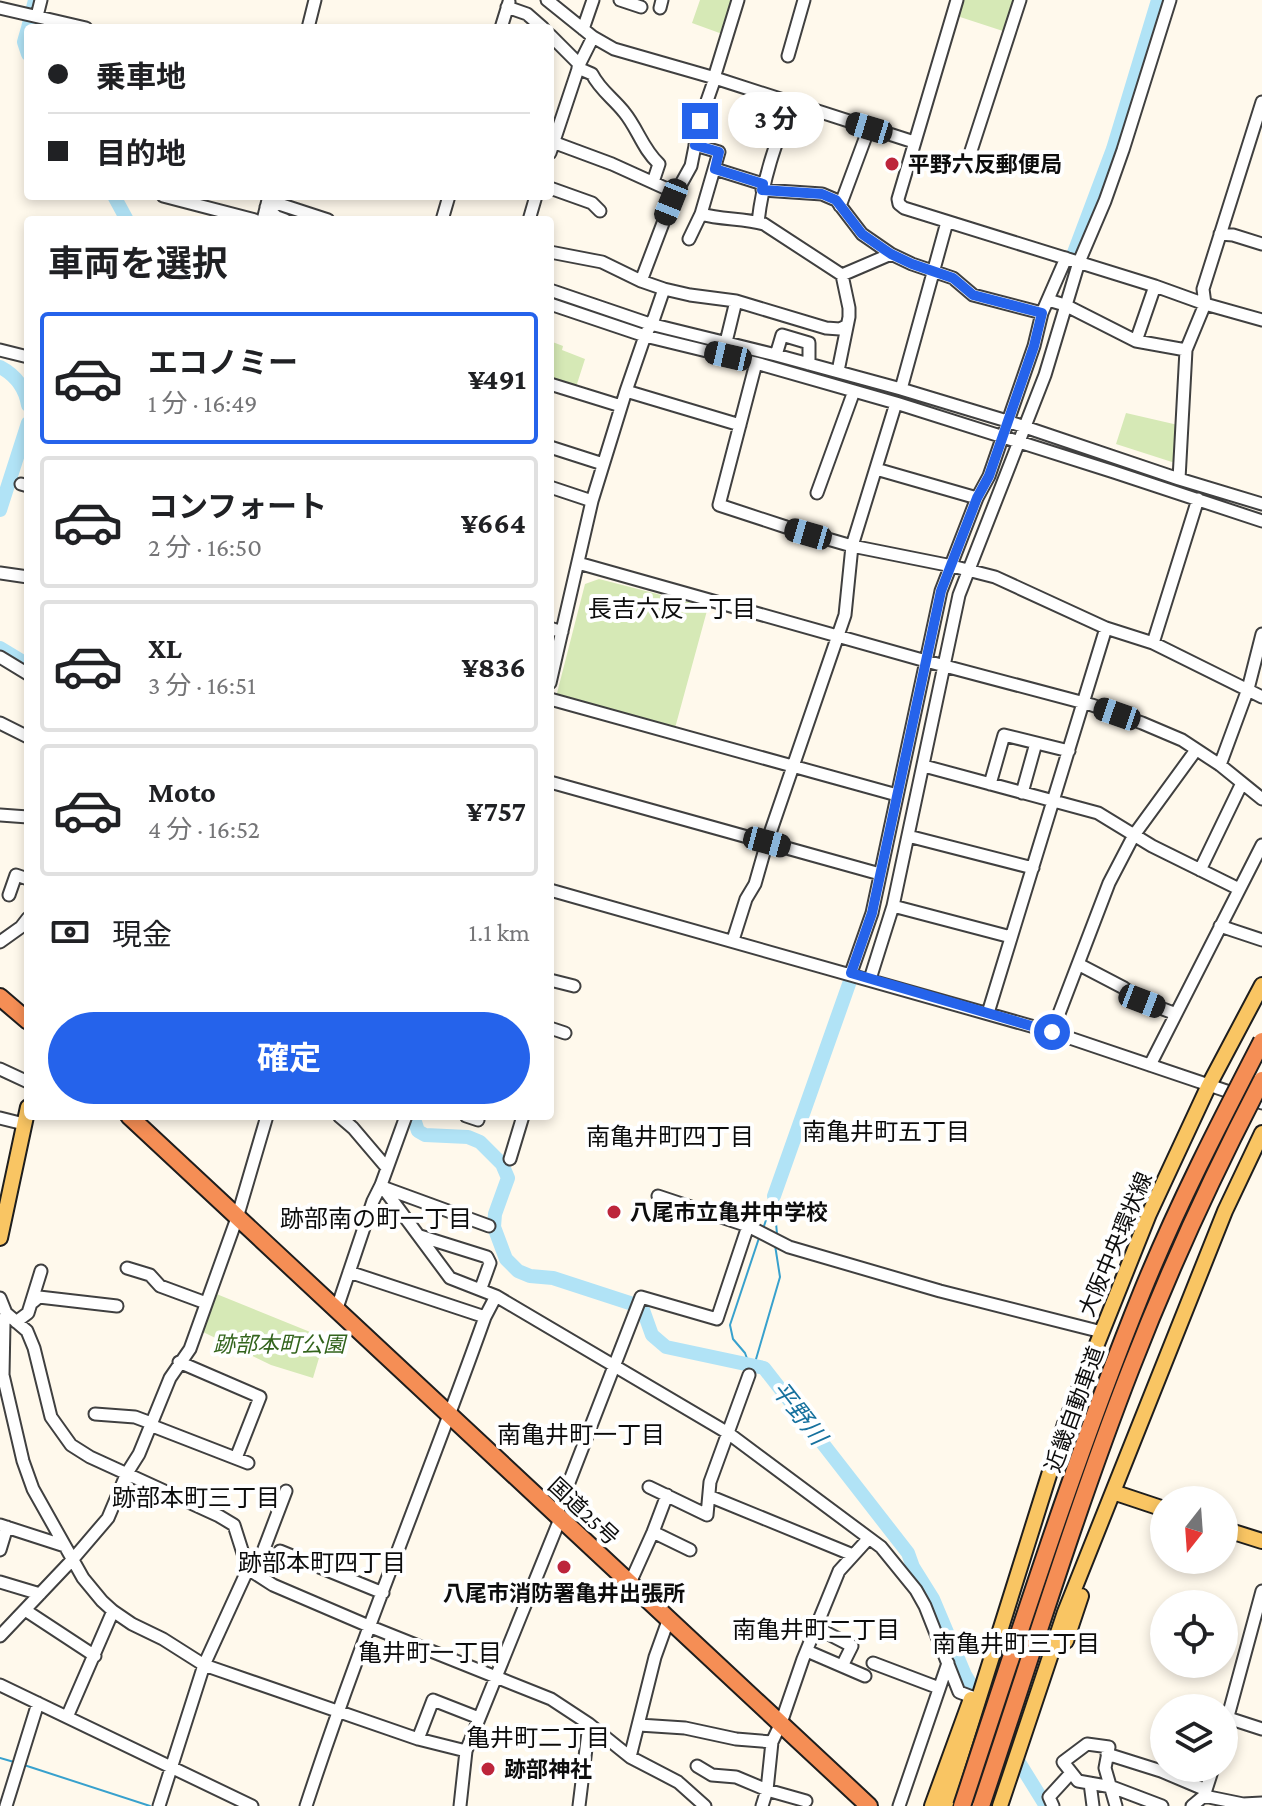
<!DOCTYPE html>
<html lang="ja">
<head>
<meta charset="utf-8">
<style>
  :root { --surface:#fff; --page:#f6f6f6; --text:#202124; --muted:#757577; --line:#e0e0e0; --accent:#2563eb }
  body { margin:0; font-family:"Crimson Pro","Noto Sans JP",serif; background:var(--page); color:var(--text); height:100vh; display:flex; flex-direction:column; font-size:30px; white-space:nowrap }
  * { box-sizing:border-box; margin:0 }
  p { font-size:26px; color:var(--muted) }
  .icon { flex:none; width:44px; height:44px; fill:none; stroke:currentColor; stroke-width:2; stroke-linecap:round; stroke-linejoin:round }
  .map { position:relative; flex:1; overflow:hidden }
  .details { position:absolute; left:24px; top:216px; width:530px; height:904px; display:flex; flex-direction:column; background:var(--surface); border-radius:8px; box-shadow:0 4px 12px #0003 }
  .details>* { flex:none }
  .banner { position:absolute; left:24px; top:24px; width:530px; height:176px; border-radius:8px; box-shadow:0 4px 12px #0003; display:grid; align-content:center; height:176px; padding:0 24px; background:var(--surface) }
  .needle { width:52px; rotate:197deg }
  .buttons { position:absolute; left:1150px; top:1486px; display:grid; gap:16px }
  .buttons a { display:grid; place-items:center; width:88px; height:88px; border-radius:50%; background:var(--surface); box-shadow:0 4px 12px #0003; font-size:40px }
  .end { position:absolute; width:36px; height:36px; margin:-18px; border:10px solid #2563eb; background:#fff; box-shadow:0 0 0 4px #fff }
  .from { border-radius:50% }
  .bubble { position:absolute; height:56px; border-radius:28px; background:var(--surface); box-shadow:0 4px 12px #0003; font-size:26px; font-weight:700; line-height:56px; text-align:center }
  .car { position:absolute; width:24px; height:48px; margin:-24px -12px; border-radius:10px; box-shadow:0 0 6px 2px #0007; background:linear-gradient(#222 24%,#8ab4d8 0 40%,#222 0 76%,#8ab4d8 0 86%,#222 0) }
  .banner b { display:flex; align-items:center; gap:28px; height:76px; font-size:30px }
  .banner b+b { border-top:2px solid var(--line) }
  .banner i { width:20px; height:20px; background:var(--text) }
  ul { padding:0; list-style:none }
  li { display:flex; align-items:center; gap:24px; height:132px; margin:0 16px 12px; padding:0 8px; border:4px solid var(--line); border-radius:8px }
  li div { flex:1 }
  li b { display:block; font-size:30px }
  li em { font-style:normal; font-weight:700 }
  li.on { border-color:var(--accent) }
  li>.icon { width:72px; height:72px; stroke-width:1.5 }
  h2 { padding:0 24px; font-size:36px; line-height:96px }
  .pay { display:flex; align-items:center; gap:20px; height:88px; padding:0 24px; font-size:30px }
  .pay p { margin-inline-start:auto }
  .button { display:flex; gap:16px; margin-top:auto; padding:16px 24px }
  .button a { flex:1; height:92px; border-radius:48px; background:var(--accent); color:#fff; font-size:32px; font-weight:700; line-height:92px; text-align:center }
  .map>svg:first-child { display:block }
</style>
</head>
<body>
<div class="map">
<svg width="1262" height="1806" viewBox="0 0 1262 1806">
  <rect width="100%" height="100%" fill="#fff9ec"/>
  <path fill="#d6e9b6" d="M700,0h36l-11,35 -33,-12z
    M963,0h54l-11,32 -49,-16z
    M550,341l13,5 -1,4 23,9 -9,28 -26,-8z
    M1126,413l52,12 -2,35 -4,2 -56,-18z
    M599,579l109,28 -33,121 -119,-31 29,-113z
    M214,1293l111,45 -12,40 -42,-13 -70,-34z"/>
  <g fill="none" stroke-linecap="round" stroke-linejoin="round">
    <path stroke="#38a1cd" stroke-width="2" d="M774,1201l3,33
      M763,1229l11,-33
      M749,1364l-4,-11 -12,-14 -3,-14 29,-87
      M754,1366l26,-89 -5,-32
      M0,1758l14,4
      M24,1765l126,41"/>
    <path stroke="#b1e3f6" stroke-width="14" d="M28,28l7,-28
      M28,28l-4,14 4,12
      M114,196l13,24
      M1069,266l44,-117 45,-149
      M0,367c15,8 25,20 28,38
      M0,510l28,-87
      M0,648l28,17
      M413,1116l5,15 7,4 43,2 12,5 22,22 6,14 -13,36 -1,13 12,32 12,12 12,5 23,2 89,29 10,28 14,12 98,21 144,185 5,14 20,32 32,76 81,131
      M774,1196l75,-212"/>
    <defs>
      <path id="minor" d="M547,0l46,37 21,12 101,29 199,64
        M620,0l21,7
        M957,0l-59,199 1,5 5,4 251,78 50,18 57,16
        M507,7l20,7 16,14
        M0,8l86,20
        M660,8l2,-8
        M37,16l4,-16
        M308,28l7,-28
        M501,28l8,-26
        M583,29l10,-29
        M550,35l30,30
        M788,56l16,-56
        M578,68l14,6c8,16 21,24 32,38 14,17 18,36 35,52l-6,18
        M714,78l24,-78
        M550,141l62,23 64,29
        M550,153l30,-90 13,-26
        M969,157l51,-157
        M715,169l48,15
        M550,188l42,15 8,8
        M762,190l60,4 14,6 26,34 29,20 21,10 41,14 20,17 69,18
        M163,196l92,24
        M840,206l29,-78
        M266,207l13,-3 49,16
        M266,207l11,10 8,3
        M701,214c20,6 43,4 63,10l78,51 7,33v9l-11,54
        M263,220l6,-24
        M442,220l7,-24
        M529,220l7,-24
        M758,222c5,-44 17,-77 33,-118
        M1220,234l13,1 29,9
        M689,239l12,-25 18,-62 -24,-7
        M550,252l52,10 39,19 23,8 26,6 46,6 90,27 14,1 6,-3
        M842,275l49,-21
        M641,281l30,-79 20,-36 9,-45 15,-43
        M550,290l100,34 126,31 125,34 106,32 172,58 83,25
        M1048,300l17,5 71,36 50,9
        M550,304l95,32 111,27 140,40 218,69 148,49
        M1136,341l19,-55
        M726,342l10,-41
        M0,350l28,7
        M776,355l6,-20 27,8v21
        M756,363l-37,142 67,22 66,19 100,20 43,11 111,51 47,15 109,54
        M550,384l71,22
        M901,389l46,-167
        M626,391l114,34
        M550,447l53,17
        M876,469l101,29
        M1179,479l7,-129 19,-46 -2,-15 59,-187
        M21,484l7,2
        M550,487l42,14
        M817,493l37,-102
        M578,563l348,98 166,44 50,18 40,17 38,25 42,34
        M0,573l28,4
        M550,628l12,4
        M1153,643l45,-144
        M0,657l28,17
        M550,683l42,-182 34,-110 19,-55 9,-18 10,-29
        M550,699l347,96
        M0,723l28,14
        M1220,765l28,-76 14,-55
        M924,766l174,47 54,33 87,43
        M550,782l330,92
        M990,784l14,-49 65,16
        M1022,793l14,-50
        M0,815l28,2
        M908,836l125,32
        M1200,870l42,-87
        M550,890l502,142 210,71
        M9,895l7,-20 12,4
        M893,906l118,31
        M1220,926l42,14
        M733,940l13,-41 9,-15 12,-42 78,-227 7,-69 44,-143
        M0,942l21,-15 7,-9
        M1078,964l46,24 18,13 34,13
        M851,973l21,-60 69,-322 36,-93 12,-22 45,-130 8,-33 24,-55
        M870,979l23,-73 66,-311 86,-220 34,-113 26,-61 18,-51 47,-150
        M550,980l24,6
        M988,1013l118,-385
        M550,1028l15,5
        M1052,1032l57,-149 25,-48 62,-85
        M1150,1065l112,-220
        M0,1069l28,13
        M339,1116l14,12 34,40
        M466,1116l12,4
        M0,1118l24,6
        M510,1159l13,-43
        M381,1185l69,93 46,18 232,137 153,114 35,43 9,16 34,86 13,5
        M385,1188l104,38
        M658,1196l90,30 41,21 151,44 162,41
        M420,1236l67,21 3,6 -9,25
        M127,1268l23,7 10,11 46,17
        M349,1272l136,45
        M0,1298l6,15 21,18 7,17 17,69 20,28 19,12 129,59 15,9 14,44 25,16 98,42 180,72 38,25 41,33 48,25 27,24
        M33,1302l6,-5 78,9
        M336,1311l37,-110 8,-16 25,-69
        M6,1313l-2,10 -1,52 20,86 10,28 32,57 18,32 19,23 11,10 19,13 31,15 41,26 214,74 48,12
        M16,1322l12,-9 13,-42
        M179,1362l81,35 -24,61
        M95,1414l40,3 16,6
        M150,1425l98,38
        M649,1487l58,28 3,-33 39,-107
        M709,1496l144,59
        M556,1516l85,-219 76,22 31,-93
        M0,1525l65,21
        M653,1532l37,18
        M0,1550l7,-23
        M280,1551l103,42
        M0,1582l40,12
        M630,1583l23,-51 14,-37
        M25,1610l70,46
        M817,1628l35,18 -10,20
        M0,1636l73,-77 35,-41 19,-45 12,-19 31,-76 20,-29 47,-131 30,-102
        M807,1651l58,25
        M873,1663l66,25
        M0,1685l252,121
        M67,1717l46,-106
        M1228,1718l34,11
        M639,1725l46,3 51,11 36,3
        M1224,1731l38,-140
        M418,1739l15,-39 46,18
        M1107,1754l54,17 45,19
        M630,1757l25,-100 14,-39
        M697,1766l15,9 24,2 31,13 39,11
        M1090,1783l3,23
        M1204,1796l39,8 19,-1
        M6,1806l32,-103
        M159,1806l45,-141 44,-96 11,-7 27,-71
        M306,1806c54,-165 121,-326 179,-489l11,-21
        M460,1806l6,-55 94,-232
        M579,1806l10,-82
        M762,1806l5,-16 5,-48 9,-19 22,-64 36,-88 30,-33
        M899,1806l49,-143
        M1053,1806l-4,-9 22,-24
        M1116,1806l-11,-38 4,-21 -22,-3 -24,18 15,19 34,6 50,19
        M1192,1806l12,-10 9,-28"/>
      <path id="major" d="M0,1238l28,-131
        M1113,1492l51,17
        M1224,1529l38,12
        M1066,1641l15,-45
        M932,1806l39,-107
        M945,1806l120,-382 84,-210 60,-129 53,-100
        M1000,1806l65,-194 160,-401 37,-78"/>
      <path id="highway" d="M0,997l28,24
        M129,1116l740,690"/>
    </defs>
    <use href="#minor" stroke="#404040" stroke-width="15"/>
    <use href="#major" stroke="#1e1e1e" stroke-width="18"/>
    <use href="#highway" stroke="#1e1e1e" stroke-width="20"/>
    <use href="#minor" stroke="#fff" stroke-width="11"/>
    <use href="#major" stroke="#f9c563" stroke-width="14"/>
    <use href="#highway" stroke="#f58e55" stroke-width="16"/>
    <defs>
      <path id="highway-bridge" d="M962,1806c57,-172 112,-346 180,-514 35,-86 77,-168 120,-251
        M981,1806c49,-146 94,-294 150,-438 38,-98 82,-194 131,-288"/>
    </defs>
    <use href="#highway-bridge" stroke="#1e1e1e" stroke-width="20" stroke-linecap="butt"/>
    <use href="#highway-bridge" stroke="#f58e55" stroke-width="16"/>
  </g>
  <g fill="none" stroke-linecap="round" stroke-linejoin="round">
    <path stroke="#2563eb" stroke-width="10" d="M700,121l-5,24 24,7 -4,17 48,15 -1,6 60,4 14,6 26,34 29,20 21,10 41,14 20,17 69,18 -8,33 -45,130 -12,22 -36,93 -69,322 -21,60 201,59"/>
  </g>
  <g fill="#bd253b" stroke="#fff" stroke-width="3">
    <circle cx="892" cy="164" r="8"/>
    <circle cx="614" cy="1212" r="8"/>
    <circle cx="564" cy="1567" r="8"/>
    <circle cx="488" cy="1769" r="8"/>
  </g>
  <g text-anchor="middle" stroke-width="8" stroke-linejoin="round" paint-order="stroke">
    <g font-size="22" font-weight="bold" fill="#0d0d0d" stroke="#fff" text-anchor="start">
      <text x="908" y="172">平野六反郵便局</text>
      <text x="630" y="1220">八尾市立亀井中学校</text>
      <text x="564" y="1601" text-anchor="middle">八尾市消防署亀井出張所</text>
      <text x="504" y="1777">跡部神社</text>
    </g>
    <g font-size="22" fill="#0d0d0d" stroke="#fff">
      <text transform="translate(1115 1244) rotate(-67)" y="8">大阪中央環状線</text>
      <text transform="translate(1074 1409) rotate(-70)" y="8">近畿自動車道</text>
      <text transform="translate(584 1511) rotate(43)" y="8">国道25号</text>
    </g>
    <g font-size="22" font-style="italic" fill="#33641d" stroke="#fff">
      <text x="279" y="1352">跡部本町公園</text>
    </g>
    <g font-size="24" fill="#0d0d0d" stroke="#fff">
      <text x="672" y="617">長吉六反一丁目</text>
      <text x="886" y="1140">南亀井町五丁目</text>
      <text x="670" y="1145">南亀井町四丁目</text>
      <text x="376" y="1227">跡部南の町一丁目</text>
      <text x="581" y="1443">南亀井町一丁目</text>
      <text x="196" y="1506">跡部本町三丁目</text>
      <text x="322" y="1571">跡部本町四丁目</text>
      <text x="816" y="1638">南亀井町二丁目</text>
      <text x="1016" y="1652">南亀井町三丁目</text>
      <text x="430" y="1661">亀井町一丁目</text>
      <text x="538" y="1746">亀井町二丁目</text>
    </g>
    <g font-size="24" font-style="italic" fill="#16719e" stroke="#fff">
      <text transform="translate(799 1413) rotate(52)" y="8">平野川</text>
    </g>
  </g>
</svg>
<div class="buttons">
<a><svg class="needle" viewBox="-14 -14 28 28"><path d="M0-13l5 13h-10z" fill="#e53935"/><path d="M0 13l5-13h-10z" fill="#757577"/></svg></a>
<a><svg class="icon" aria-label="locate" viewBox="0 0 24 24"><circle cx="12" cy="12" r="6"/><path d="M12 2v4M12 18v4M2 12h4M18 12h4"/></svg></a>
<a><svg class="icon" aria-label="layers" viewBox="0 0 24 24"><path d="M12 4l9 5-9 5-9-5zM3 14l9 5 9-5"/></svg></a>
</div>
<i class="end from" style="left:1052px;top:1032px"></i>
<i class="end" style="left:700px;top:121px"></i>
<div class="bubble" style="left:728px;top:92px;width:96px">3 分</div>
<i class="car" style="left:869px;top:128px;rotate:287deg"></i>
<i class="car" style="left:671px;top:202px;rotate:202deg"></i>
<i class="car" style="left:728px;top:356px;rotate:283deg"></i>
<i class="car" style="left:808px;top:534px;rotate:286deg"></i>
<i class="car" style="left:1117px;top:714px;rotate:289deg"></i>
<i class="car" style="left:767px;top:842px;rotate:105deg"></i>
<i class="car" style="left:1142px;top:1001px;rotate:111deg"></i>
<div class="banner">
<b><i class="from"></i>乗車地</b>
<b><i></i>目的地</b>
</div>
<section class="details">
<h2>車両を選択</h2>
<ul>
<li class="on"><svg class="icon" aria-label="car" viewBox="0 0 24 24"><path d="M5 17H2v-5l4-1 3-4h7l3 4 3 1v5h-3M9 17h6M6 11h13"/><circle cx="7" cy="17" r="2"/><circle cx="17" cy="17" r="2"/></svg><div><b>エコノミー</b><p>1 分 · 16:49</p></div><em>¥491</em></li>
<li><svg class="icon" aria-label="car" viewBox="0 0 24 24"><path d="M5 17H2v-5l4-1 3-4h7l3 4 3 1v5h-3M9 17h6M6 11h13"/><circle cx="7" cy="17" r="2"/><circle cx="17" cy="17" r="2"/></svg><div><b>コンフォート</b><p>2 分 · 16:50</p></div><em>¥664</em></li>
<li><svg class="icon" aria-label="car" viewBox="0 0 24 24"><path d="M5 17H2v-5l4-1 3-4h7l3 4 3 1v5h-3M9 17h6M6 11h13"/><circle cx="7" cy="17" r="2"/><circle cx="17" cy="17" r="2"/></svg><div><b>XL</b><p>3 分 · 16:51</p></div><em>¥836</em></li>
<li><svg class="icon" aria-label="car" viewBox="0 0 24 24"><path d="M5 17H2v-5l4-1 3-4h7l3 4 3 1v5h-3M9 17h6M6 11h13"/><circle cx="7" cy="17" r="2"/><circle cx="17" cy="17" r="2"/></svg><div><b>Moto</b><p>4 分 · 16:52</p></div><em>¥757</em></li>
</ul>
<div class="pay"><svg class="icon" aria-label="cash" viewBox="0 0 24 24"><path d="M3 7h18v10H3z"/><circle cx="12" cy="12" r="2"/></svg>現金<p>1.1 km</p></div>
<div class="button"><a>確定</a></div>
</section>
</div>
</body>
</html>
